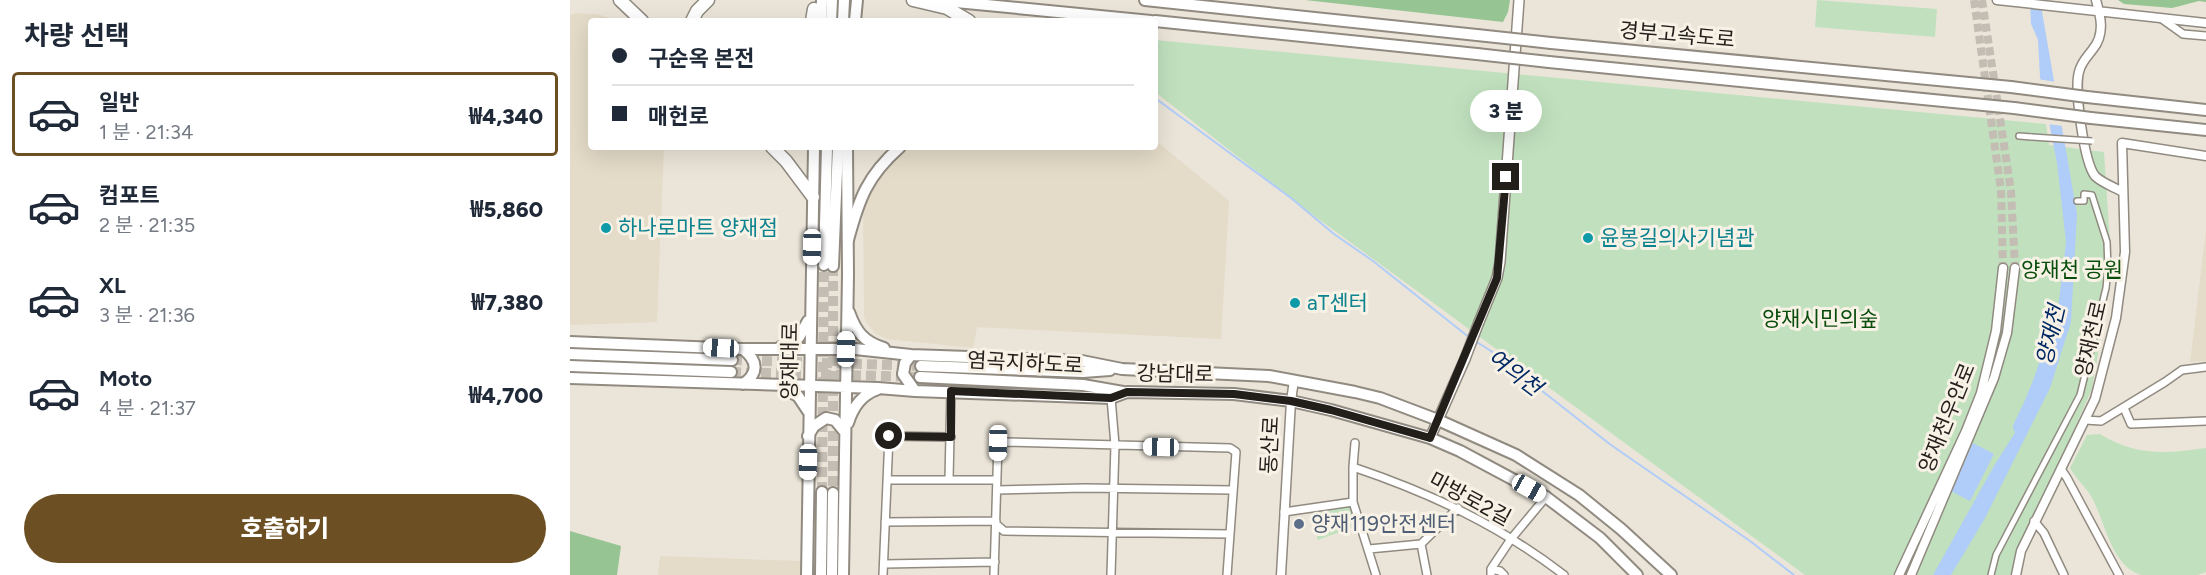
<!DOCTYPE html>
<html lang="ko">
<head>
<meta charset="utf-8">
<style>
  :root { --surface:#fff; --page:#f2f2f3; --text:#1f2937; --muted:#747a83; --line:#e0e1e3; --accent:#6c5023 }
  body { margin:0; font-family:Figtree,"Noto Sans KR",sans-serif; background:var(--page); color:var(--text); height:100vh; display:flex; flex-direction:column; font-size:22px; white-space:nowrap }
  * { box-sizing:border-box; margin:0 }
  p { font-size:20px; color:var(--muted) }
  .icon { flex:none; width:33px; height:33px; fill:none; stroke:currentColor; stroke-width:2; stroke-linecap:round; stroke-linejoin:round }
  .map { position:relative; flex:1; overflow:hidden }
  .drawer { display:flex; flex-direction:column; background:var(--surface); width:570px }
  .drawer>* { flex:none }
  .banner { position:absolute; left:18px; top:18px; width:570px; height:132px; border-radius:6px; box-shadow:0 6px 24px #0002; display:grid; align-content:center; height:132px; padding:0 24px; background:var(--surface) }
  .end { position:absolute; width:27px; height:27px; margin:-14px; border:8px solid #221f1b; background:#fff; box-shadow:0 0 0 3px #fff }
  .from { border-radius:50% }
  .bubble { position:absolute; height:42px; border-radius:21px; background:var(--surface); box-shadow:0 6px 24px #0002; font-size:20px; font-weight:800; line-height:42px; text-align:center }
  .car { position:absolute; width:18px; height:36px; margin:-18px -9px; border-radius:8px; box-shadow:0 0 4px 2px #0007; background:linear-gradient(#fff 24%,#345 0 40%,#fff 0 76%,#345 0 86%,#fff 0) }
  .banner b { display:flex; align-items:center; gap:21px; height:57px; font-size:22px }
  .banner b+b { border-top:2px solid var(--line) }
  .banner i { width:15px; height:15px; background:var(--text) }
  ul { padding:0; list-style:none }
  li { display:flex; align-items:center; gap:18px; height:84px; margin:0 12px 9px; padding:0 12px; border:3px solid transparent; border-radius:6px }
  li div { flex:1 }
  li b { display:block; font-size:22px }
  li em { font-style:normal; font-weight:800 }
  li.current { border-color:var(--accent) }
  li>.icon { width:54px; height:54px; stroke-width:1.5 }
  h2 { padding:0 24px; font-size:27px; line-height:72px }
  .button { display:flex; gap:12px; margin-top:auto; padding:12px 24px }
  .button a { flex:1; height:69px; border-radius:36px; background:var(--accent); color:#fff; font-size:24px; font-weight:800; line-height:69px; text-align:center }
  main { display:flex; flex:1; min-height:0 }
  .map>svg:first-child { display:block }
</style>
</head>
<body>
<main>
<section class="drawer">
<h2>차량 선택</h2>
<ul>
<li class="current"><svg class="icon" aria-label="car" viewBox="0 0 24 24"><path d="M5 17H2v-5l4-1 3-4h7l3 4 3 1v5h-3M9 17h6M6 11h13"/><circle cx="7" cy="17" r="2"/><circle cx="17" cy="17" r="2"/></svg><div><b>일반</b><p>1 분 · 21:34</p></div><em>₩4,340</em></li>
<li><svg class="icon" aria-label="car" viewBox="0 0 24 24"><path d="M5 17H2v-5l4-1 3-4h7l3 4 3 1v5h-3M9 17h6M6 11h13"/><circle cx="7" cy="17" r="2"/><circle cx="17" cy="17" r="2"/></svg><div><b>컴포트</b><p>2 분 · 21:35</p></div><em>₩5,860</em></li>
<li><svg class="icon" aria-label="car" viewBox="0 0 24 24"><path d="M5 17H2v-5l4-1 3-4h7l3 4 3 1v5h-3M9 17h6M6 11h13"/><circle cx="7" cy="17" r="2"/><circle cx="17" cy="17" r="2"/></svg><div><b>XL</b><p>3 분 · 21:36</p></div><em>₩7,380</em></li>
<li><svg class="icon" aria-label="car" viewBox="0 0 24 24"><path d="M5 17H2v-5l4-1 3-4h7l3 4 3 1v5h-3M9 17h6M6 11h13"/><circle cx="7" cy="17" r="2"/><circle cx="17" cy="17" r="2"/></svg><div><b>Moto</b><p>4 분 · 21:37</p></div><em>₩4,700</em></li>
</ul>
<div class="button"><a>호출하기</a></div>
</section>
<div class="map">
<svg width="1636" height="575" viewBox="0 0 1636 575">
  <rect width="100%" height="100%" fill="#ebe5d9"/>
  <path fill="#e4dbc8" d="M5,13l21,1 26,7h-31v126h73l-7,175 -87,3v-310z
    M585,140l74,61 -8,138 -244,-12 -4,21 -86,-9 -11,-5 -10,-12 -2,-6 -1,-118 39,-45 9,-6h244z
    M1636,230v131l-16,1 2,-16z
    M90,556l140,5v14h-142z"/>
  <path fill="#c1e1be" d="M1247,0l120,9 -2,28 -120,-10z
    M585,40l891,84 3,21 55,7 8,120 -20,117 -82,186h-205l-496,-363 -154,-120z
    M1530,434c36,22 65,20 106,14v124l-8,3c-14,0 -45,0 -57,0 -30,-9 -36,-54 -49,-77 -6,-11 -16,-19 -22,-30l17,-33z
    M780,505l6,21 -38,14 -8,-29z"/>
  <path fill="#96c593" d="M735,0h205l-2,12 -5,10z
    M1548,0h88v2l-7,-1 -27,7 -48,-4z
    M0,531l51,15 -4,29h-47z"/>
  <path fill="#b0ccf8" d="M1460,0h10l37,214 -6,108 -21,66 -66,132 -33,55h-18l61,-109 34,-54 27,-77 11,-93 -9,-79 -17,-86 -2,-37 -7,-16z
    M1403,443l21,11 -24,47 -21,-11z"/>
  <path fill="#ebe5d9" d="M1467,79l20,3 7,44 -18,-2z"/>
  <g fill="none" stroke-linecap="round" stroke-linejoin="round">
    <path stroke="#b0ccf8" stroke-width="2" d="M585,98l136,100 43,36 39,27 97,77
      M905,341l16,10 120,94 139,96 44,34"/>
    <path stroke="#b0ccf8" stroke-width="14" d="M1450,427c16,-31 33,-75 37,-109"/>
    <path stroke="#c3bdb3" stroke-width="8" stroke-dasharray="8 4" stroke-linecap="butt" d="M1404,0l27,190 2,78
      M1412,0l29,191 4,77"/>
    <path stroke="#c3bdb3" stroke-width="10" stroke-dasharray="10 5" stroke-linecap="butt" d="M162,360l189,6
      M161,372l189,5"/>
    <path stroke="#c3bdb3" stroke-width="10" stroke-dasharray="10 5" stroke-linecap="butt" d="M263,266v227
      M252,492l2,-227"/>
    <defs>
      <path id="pedestrian" d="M1449,136l13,1
        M1421,575l5,-20 84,-160 26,-107 2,-19 -1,-27 -15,-47 -8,-1v7h-7"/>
      <path id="minor" d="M1592,19l21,15 23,2
        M1554,408l7,16 75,-3
        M1515,420l16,1 64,-39 17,-12 24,-3
        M785,443l-2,24v35l23,73
        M783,467c77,26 146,58 211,108
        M1491,469l6,9 52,97
        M379,479l2,-88
        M317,480h110
        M427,490l88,-2 148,2
        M714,512l69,-10
        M1464,521l10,12 20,42
        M315,522l111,-1
        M426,524l8,7 226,3
        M799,549l52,-5
        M314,564l111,-2
        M921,569l9,2 4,4
        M313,575l6,-139 62,1
        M424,575l4,-132 6,-1 226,6 6,4 -9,123
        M541,575l4,-130 -4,-47
        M857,575l-6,-31 37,-36
        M921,575v-6l20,-30 35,-42"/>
      <path id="tertiary" d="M1427,0l209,23
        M1526,0c5,17 9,34 -3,49 -5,7 -12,13 -14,23 -5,17 5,90 16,104 7,7 19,11 28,16
        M711,575l10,-174 3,-21
        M1329,575l67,-144 15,-38 15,-62 7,-63
        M1341,575l83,-197 13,-45 8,-65
        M1446,575l5,-24 74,-152 21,-81 9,-66 -3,-109 84,13"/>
      <path id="secondary" d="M909,322l18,-44 3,-16 19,-262
        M860,438l35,-79"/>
      <path id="primary" d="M251,21l1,-21
        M285,21l2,-21
        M279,312c7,20 15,30 35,36
        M0,342l173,7h112l56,6 171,6 40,8 147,7 86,16 25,6 58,22 78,35 63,40 42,34 50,46
        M209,348l20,-11 9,-16
        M0,354l162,6
        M341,355l-6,8 -2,11 12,17
        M0,366l161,6
        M351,366l162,6 27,-2
        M350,377l163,8 40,7
        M0,378l308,10 37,3 196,7 16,-6 107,2 57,7 40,9 99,28 30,13 86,46 54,41 37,37
        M173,384c16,-11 15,-23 0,-35
        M213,388l15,8 10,15
        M278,423c5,-16 13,-28 30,-34
        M238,436l6,-10 12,-8 9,2 10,12
        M237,575l7,-428
        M273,575l5,-300 -1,-128"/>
      <path id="trunk" d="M365,0l216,21
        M575,0l332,35
        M261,21l1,-21
        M273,21l1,-21
        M585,21l322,33
        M981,43l460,44
        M979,62l465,46
        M1517,97l119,13
        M1521,118l115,12
        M278,240c11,-41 19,-64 52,-93
        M254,265l3,-118
        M263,266l5,-119
        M251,575l1,-83
        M262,575l1,-82"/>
      <path id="motorway" d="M50,0l22,21
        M343,0l34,8 22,13
        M122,21l5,-10 11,-11
        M242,21l2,-12
        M202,147l14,14 27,36"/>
    </defs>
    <use href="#pedestrian" stroke="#908a80" stroke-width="8"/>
    <use href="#minor" stroke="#908a80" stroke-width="10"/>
    <use href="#tertiary" stroke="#908a80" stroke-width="11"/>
    <use href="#secondary" stroke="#908a80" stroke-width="12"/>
    <use href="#primary" stroke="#908a80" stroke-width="14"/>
    <use href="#trunk" stroke="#908a80" stroke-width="14"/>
    <use href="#motorway" stroke="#908a80" stroke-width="15"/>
    <use href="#pedestrian" stroke="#fff" stroke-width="5"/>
    <use href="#minor" stroke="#fff" stroke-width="7"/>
    <use href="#tertiary" stroke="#fff" stroke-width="8"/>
    <use href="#secondary" stroke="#fff" stroke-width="9"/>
    <use href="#primary" stroke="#fff" stroke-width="10"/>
    <use href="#trunk" stroke="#fff" stroke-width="10"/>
    <use href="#motorway" stroke="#fff" stroke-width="12"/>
    <defs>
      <path id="pedestrian-bridge" d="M1462,137l60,4"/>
      <path id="secondary-bridge" d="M895,359l14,-37"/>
      <path id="trunk-bridge" d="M907,35l74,8
        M907,54l72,8
        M1441,87l76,10
        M1444,108l77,10"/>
    </defs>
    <use href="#pedestrian-bridge" stroke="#908a80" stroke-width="8" stroke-linecap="butt"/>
    <use href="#secondary-bridge" stroke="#908a80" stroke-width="12" stroke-linecap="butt"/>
    <use href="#trunk-bridge" stroke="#908a80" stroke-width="14" stroke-linecap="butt"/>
    <use href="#pedestrian-bridge" stroke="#fff" stroke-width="5"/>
    <use href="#secondary-bridge" stroke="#fff" stroke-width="9"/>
    <use href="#trunk-bridge" stroke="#fff" stroke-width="10"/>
  </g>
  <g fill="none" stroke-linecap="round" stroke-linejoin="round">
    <path stroke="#221f1b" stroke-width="8" d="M319,436l62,1v-46l160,7 16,-6 107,2 57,7 40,9 99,28 67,-160 9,-101"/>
  </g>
  <g fill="#0f9aa8" stroke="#f8f2e6" stroke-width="2">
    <circle cx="36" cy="228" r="6"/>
    <circle cx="1018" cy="238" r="6"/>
    <circle cx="725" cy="303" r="6"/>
  </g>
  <circle fill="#5c6f8a" stroke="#f8f2e6" stroke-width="2" cx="729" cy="524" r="6"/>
  <g text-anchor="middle" stroke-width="6" stroke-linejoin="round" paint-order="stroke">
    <g font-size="21" fill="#221f1b" stroke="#f8f2e6">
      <text transform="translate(1107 35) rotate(5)" y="7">경부고속도로</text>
      <text transform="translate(1521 339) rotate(-77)" y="7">양재천로</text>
      <text transform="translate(220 361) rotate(-89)" y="7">양재대로</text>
      <text transform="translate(455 363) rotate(3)" y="7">염곡지하도로</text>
      <text transform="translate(605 374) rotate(1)" y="7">강남대로</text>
      <text transform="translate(1377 418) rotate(-68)" y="7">양재천우안로</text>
      <text transform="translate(700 445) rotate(-87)" y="7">동산로</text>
      <text transform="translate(900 499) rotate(28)" y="7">마방로2길</text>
    </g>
    <g font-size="21" fill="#0d838f" stroke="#f8f2e6" text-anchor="start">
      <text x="48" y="235">하나로마트 양재점</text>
      <text x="1030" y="245">윤봉길의사기념관</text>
      <text x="737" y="310">aT센터</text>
    </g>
    <g font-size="21" fill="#084d0b" stroke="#f8f2e6">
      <text x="1502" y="277">양재천 공원</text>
      <text x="1250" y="326">양재시민의숲</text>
    </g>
    <g font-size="21" fill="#4e5e75" stroke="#f8f2e6" text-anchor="start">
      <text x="741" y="531">양재119안전센터</text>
    </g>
    <g font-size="22" font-style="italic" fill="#002865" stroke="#f8f2e6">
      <text transform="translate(1480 335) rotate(-77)" y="8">양재천</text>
      <text transform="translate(945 372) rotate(37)" y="8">여의천</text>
    </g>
  </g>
</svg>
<i class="end from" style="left:319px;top:436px"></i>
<i class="end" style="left:936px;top:177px"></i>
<div class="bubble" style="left:900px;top:90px;width:72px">3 분</div>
<i class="car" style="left:242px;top:247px;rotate:181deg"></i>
<i class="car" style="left:151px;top:348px;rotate:273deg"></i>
<i class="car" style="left:276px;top:349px;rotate:1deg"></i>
<i class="car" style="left:428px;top:443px;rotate:181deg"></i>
<i class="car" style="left:591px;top:447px;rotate:271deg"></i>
<i class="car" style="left:238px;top:462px;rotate:181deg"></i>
<i class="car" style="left:959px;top:488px;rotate:119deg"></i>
<div class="banner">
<b><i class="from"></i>구순옥 본전</b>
<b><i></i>매헌로</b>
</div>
</div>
</main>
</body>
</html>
